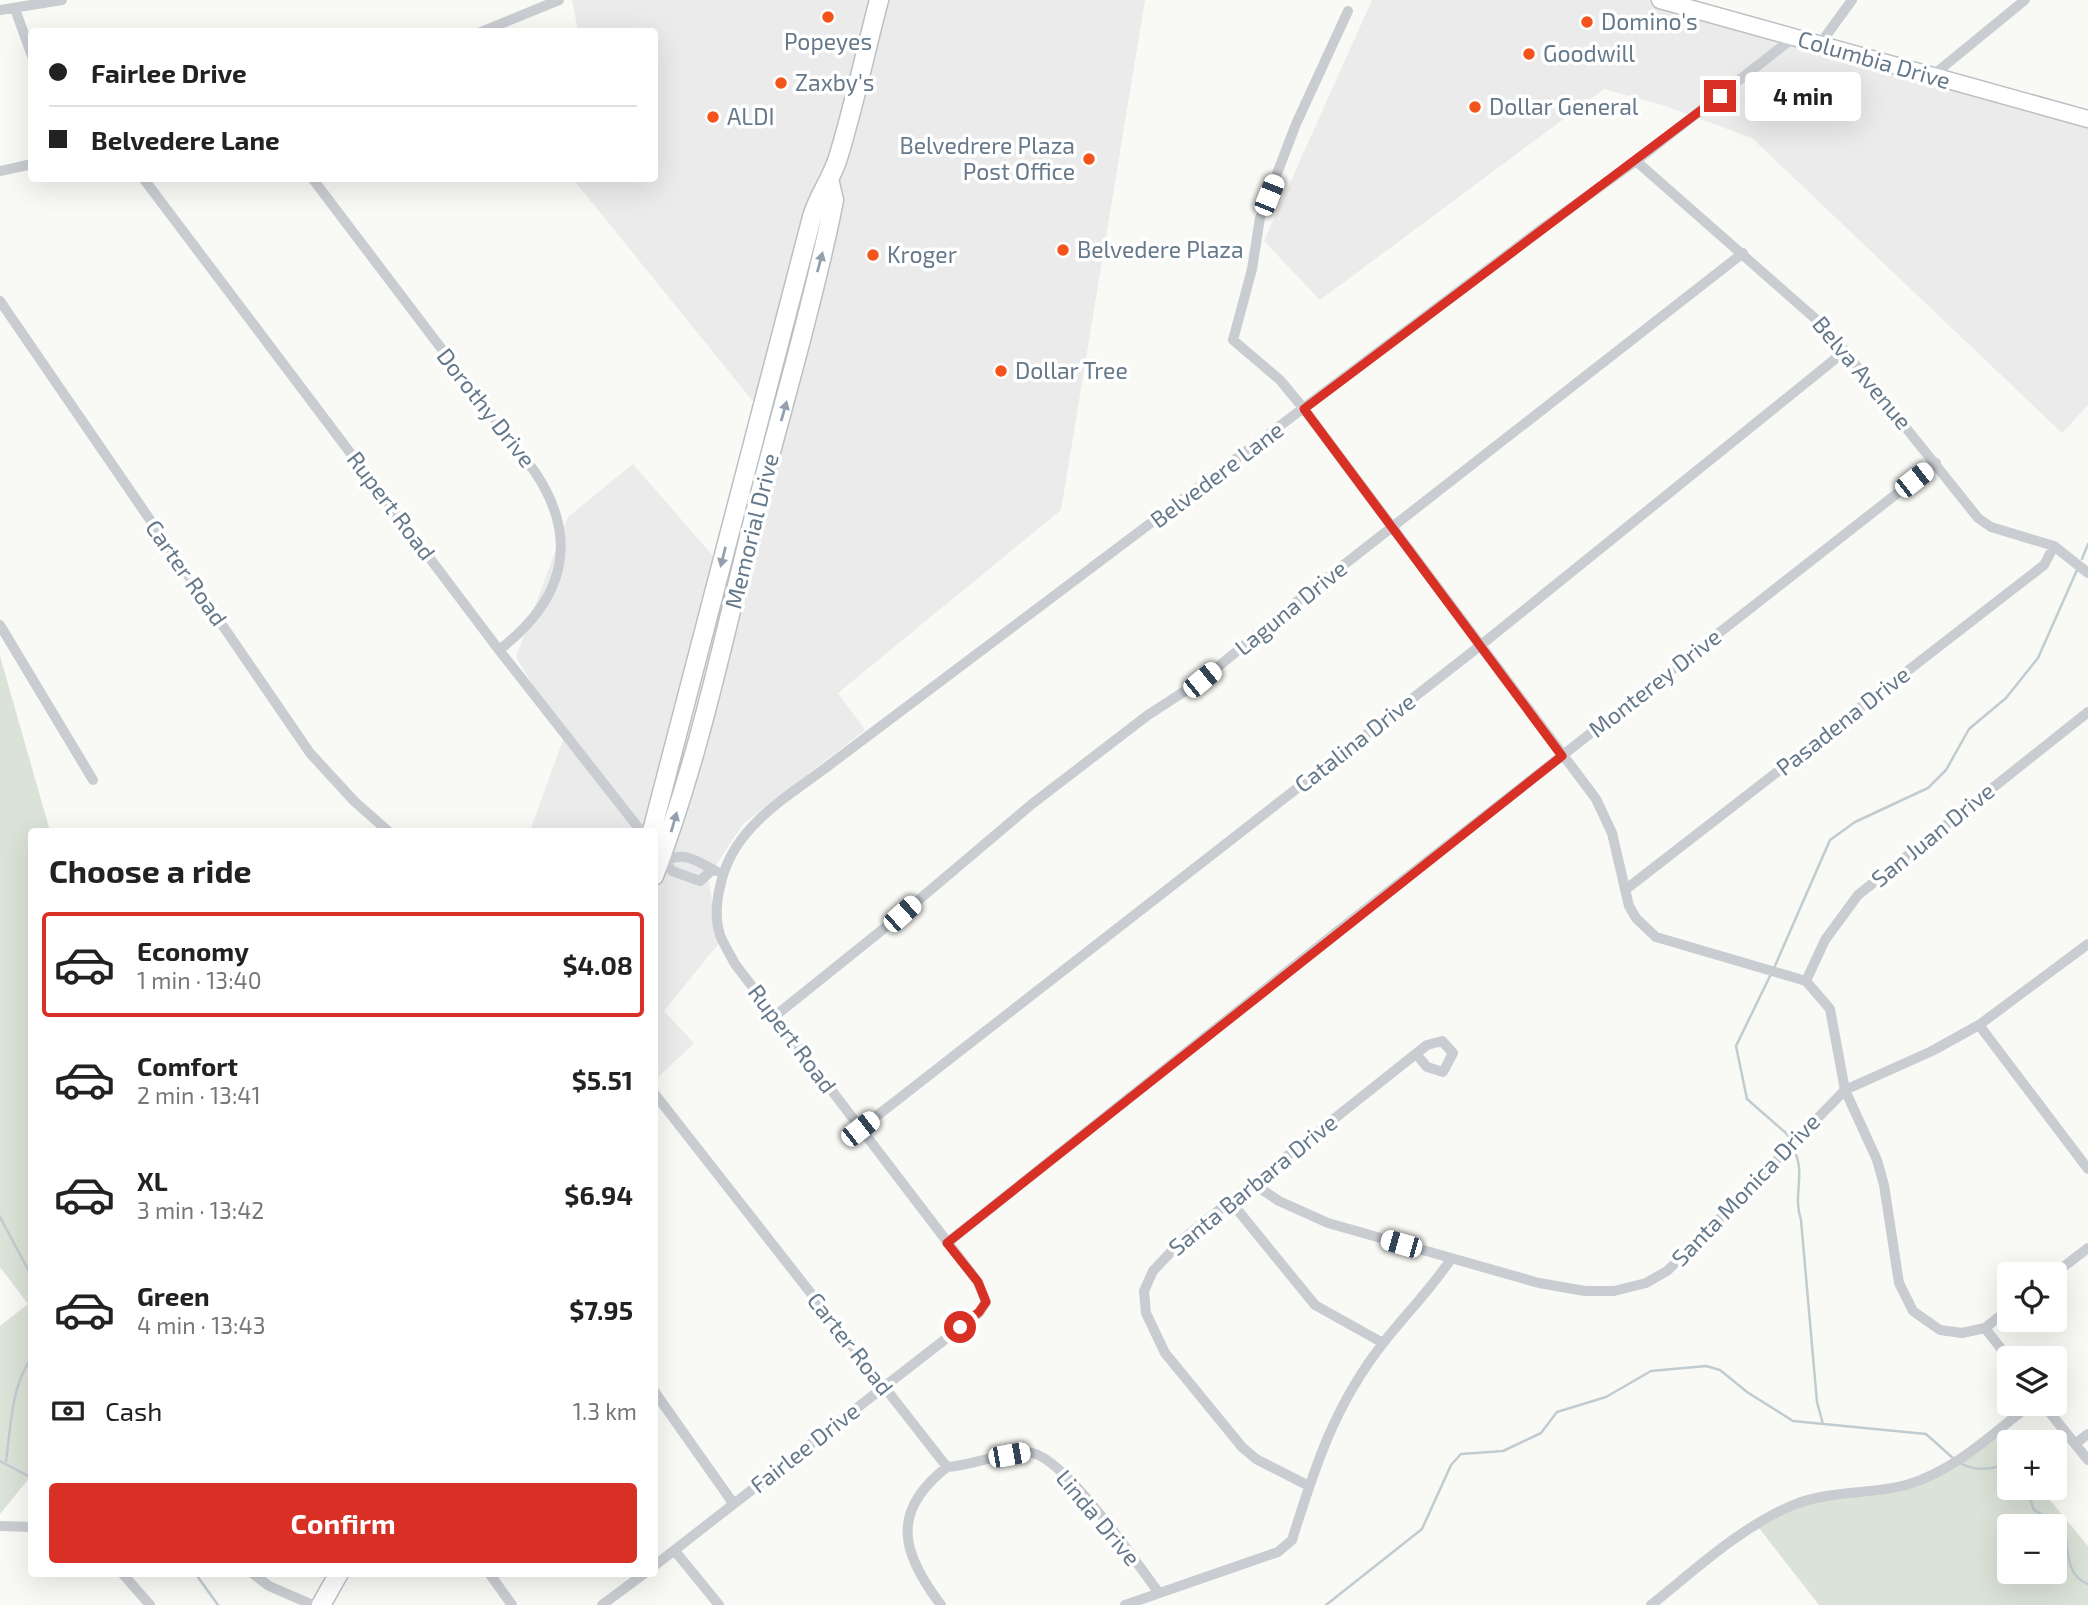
<!DOCTYPE html>
<html lang="en">
<head>
<meta charset="utf-8">
<style>
  :root { --surface:#fff; --page:#f6f6f6; --text:#222; --muted:#767676; --line:#e0e0e0; --accent:#d93025 }
  body { margin:0; font-family:"Exo 2",sans-serif; background:var(--page); color:var(--text); height:100vh; display:flex; flex-direction:column; font-size:26px; white-space:nowrap }
  * { box-sizing:border-box; margin:0 }
  p { font-size:23px; color:var(--muted) }
  .icon { flex:none; width:38px; height:38px; fill:none; stroke:currentColor; stroke-width:2; stroke-linecap:round; stroke-linejoin:round }
  .map { position:relative; flex:1; overflow:hidden }
  .sheet { position:absolute; left:28px; top:828px; width:630px; height:749px; display:flex; flex-direction:column; background:var(--surface); border-radius:7px; box-shadow:0 7px 28px #0002 }
  .sheet>* { flex:none }
  .banner { position:absolute; left:28px; top:28px; width:630px; height:154px; border-radius:7px; box-shadow:0 7px 28px #0002; display:grid; align-content:center; height:154px; padding:0 21px; background:var(--surface) }
  .tools { position:absolute; left:1997px; top:1262px; display:grid; gap:14px }
  .tools a { display:grid; place-items:center; width:70px; height:70px; border-radius:7px; background:var(--surface); box-shadow:0 7px 28px #0002; font-size:35px }
  .end { position:absolute; width:32px; height:32px; margin:-16px; border:9px solid #d93025; background:#fff; box-shadow:0 0 0 4px #fff }
  .from { border-radius:50% }
  .bubble { position:absolute; height:49px; border-radius:7px; background:var(--surface); box-shadow:0 7px 28px #0002; font-size:23px; font-weight:700; line-height:49px; text-align:center }
  .car { position:absolute; width:21px; height:42px; margin:-21px -10px; border-radius:9px; box-shadow:0 0 5px 2px #0007; background:linear-gradient(#fff 24%,#345 0 40%,#fff 0 76%,#345 0 86%,#fff 0) }
  .banner b { display:flex; align-items:center; gap:24px; height:66px; font-size:26px }
  .banner b+b { border-top:2px solid var(--line) }
  .banner i { width:18px; height:18px; background:var(--text) }
  ul { padding:0; list-style:none }
  li { display:flex; align-items:center; gap:21px; height:105px; margin:0 14px 10px; padding:0 7px; border:4px solid transparent; border-radius:7px }
  li div { flex:1 }
  li b { display:block; font-size:26px }
  li em { font-style:normal; font-weight:700 }
  li.selected { border-color:var(--accent) }
  li>.icon { width:63px; height:63px; stroke-width:1.5 }
  h2 { padding:0 21px; font-size:32px; line-height:84px }
  .pay { display:flex; align-items:center; gap:18px; height:77px; padding:0 21px; font-size:26px }
  .pay p { margin-inline-start:auto }
  .action { display:flex; gap:14px; margin-top:auto; padding:14px 21px }
  .action a { flex:1; height:80px; border-radius:7px; background:var(--accent); color:#fff; font-size:28px; font-weight:700; line-height:80px; text-align:center }
  .map>svg:first-child { display:block }
</style>
</head>
<body>
<div class="map">
<svg width="2088" height="1605" viewBox="0 0 2088 1605">
  <rect width="100%" height="100%" fill="#f9f9f6"/>
  <path fill="#eaebea" d="M572,0h573l-84,510 -223,183 27,37 -122,94 -35,53 11,66 -55,68 30,32 -39,37 -1,-249h-124l34,-94 -48,-80 52,-140 65,-53 87,100 44,-149 -191,-236 81,-1v-146l-76,-1z
    M1372,0h321l133,38 262,84v283l-26,28 -310,-295 -87,-32 -61,-17 -284,211 -56,-59z"/>
  <path fill="#dbe2d7" fill-rule="evenodd" d="M0,656l50,175h-18l-1,645 -31,38v-188l28,-22 -28,-37z
    M1995,1433l14,16v39h31l48,58v59h-269l-60,-77 62,-33 90,-11zM2009,1526h45v46h-45z"/>
  <g fill="none" stroke-linecap="round" stroke-linejoin="round">
    <path stroke="#c1ccd1" stroke-width="2.5" d="M2082,559l6,-15
      M1774,968l56,-128 25,-18 73,-34 18,-18 23,-41 37,-31 32,-40 39,-88
      M1771,974l-35,72 11,53 40,35 4,7
      M1793,1147c14,29 -1,45 8,73l16,182 6,22
      M0,1217l32,60
      M0,1461l32,17
      M6,1461c5,-35 5,-75 26,-104
      M1959,1462c13,9 30,8 44,3l6,3
      M2026,1488l8,22 31,17c3,20 0,49 23,57
      M195,1573l23,32
      M1326,1605l96,-76 29,-64 10,-11 42,-3 38,-18 16,-21 49,-15 45,-26 55,-5 14,4 27,22 46,29 133,13 28,25"/>
    <defs>
      <path id="secondary" d="M1660,0l428,119"/>
      <path id="primary" d="M652,831l160,-614c6,-21 19,-37 26,-59 16,-52 27,-105 41,-158
        M654,876c45,-117 70,-241 101,-363 25,-99 55,-197 76,-298l3,-15 -4,-17
        M321,1605l18,-32"/>
    </defs>
    <use href="#secondary" stroke="#bbc0c5" stroke-width="19"/>
    <use href="#primary" stroke="#bcc0c4" stroke-width="21"/>
    <path stroke="#c9cdd1" stroke-width="10" d="M15,9l17,47
      M0,10l62,-10
      M1348,11l-52,113 -36,94 -8,51 -19,71 47,40 24,29 292,390 16,34 17,73 7,12 20,19 150,44 24,28 15,81 32,70 7,25 15,98 14,28 27,19 22,3 23,-5 24,-19
      M481,32l78,-32
      M1820,44l32,-44
      M1932,76l93,-76
      M1636,161l191,168 151,189 13,9 63,19 34,27
      M0,171l32,-7
      M143,178l356,472 142,181
      M312,178l223,294c46,69 28,129 -36,178
      M0,301l310,452 44,48 34,30
      M0,625l93,155
      M654,847l18,24 28,10 12,-11
      M667,860c20,-9 32,3 49,11
      M1625,890l419,-325 10,-19
      M1806,981l19,-41 33,-45 230,-183
      M775,1016l127,-102 130,-110 116,-89 54,-35 98,-81 443,-346
      M1979,1025l109,144
      M654,1093l293,374
      M860,1129l621,-484 364,-294
      M1252,1183l27,18 49,22 211,60 46,8h29l32,-8 21,-12 35,-34 143,-147 87,-39 47,-26 109,-81
      M1231,1202l84,103 68,38
      M947,1243l391,-312 598,-468
      M2054,1274l34,-26
      M1985,1328l24,31
      M654,1391l79,112
      M2043,1404l45,56
      M2075,1444l13,-10
      M947,1467c27,-2 52,-14 79,-15 35,-2 111,112 133,141
      M1309,1486l-53,-27 -14,-12 -77,-94 -19,-40 -2,-22 9,-20 31,-33 243,-193 15,-4 11,12 -10,19 -16,-5 -11,-13
      M0,1526l32,1
      M675,1551l44,54
      M654,1566l325,-253 7,-11 -8,-20 -243,-318c-5,-10 -11,-19 -15,-29 -5,-16 -4,-32 0,-48 12,-62 70,-91 116,-127l708,-533 92,-66 157,-123
      M122,1573l28,32
      M252,1573l17,13 44,19
      M489,1573l23,32
      M602,1605l43,-32
      M941,1605c-39,-51 -52,-93 6,-138
      M1125,1605l153,-53 14,-12c23,-74 43,-136 92,-198 22,-28 47,-53 67,-83
      M1651,1605c44,-35 87,-76 140,-99 36,-16 77,-11 115,-21 49,-14 86,-51 125,-81"/>
    <use href="#secondary" stroke="#fff" stroke-width="16"/>
    <use href="#primary" stroke="#fff" stroke-width="18"/>
  </g>
  <defs><path id="oneway-solid" d="M-6-.8H1V-3.2L6.5 0L1 3.2V.8H-6Z" transform="scale(1.75)"/></defs>
  <g fill="#93a1ae">
    <use href="#oneway-solid" transform="translate(820 262) rotate(-75)"/>
    <use href="#oneway-solid" transform="translate(784 411) rotate(-74)"/>
    <use href="#oneway-solid" transform="translate(723 557) rotate(104)"/>
    <use href="#oneway-solid" transform="translate(674 822) rotate(-74)"/>
  </g>
  <g fill="none" stroke-linecap="round" stroke-linejoin="round">
    <path stroke="#d93025" stroke-width="9" d="M960,1327l19,-15 7,-10 -8,-20 -31,-39 615,-487 -258,-347 416,-313"/>
  </g>
  <g fill="#f4531c" stroke="#fff" stroke-width="2.5">
    <circle cx="828" cy="17" r="7"/>
    <circle cx="1587" cy="22" r="7"/>
    <circle cx="1529" cy="54" r="7"/>
    <circle cx="781" cy="83" r="7"/>
    <circle cx="1475" cy="107" r="7"/>
    <circle cx="713" cy="117" r="7"/>
    <circle cx="1089" cy="159" r="7"/>
    <circle cx="1063" cy="250" r="7"/>
    <circle cx="873" cy="255" r="7"/>
    <circle cx="1001" cy="371" r="7"/>
  </g>
  <g text-anchor="middle" stroke-width="7" stroke-linejoin="round" paint-order="stroke">
    <g font-size="23" fill="#65798b" stroke="#fff" text-anchor="start">
      <text x="1601" y="30">Domino's</text>
      <text x="828" y="50" text-anchor="middle">Popeyes</text>
      <text x="1543" y="62">Goodwill</text>
      <text x="795" y="91">Zaxby's</text>
      <text x="1489" y="115">Dollar General</text>
      <text x="727" y="125">ALDI</text>
      <text x="1075" y="154" text-anchor="end">Belvedrere Plaza<tspan x="1075" dy="26">Post Office</tspan></text>
      <text x="1077" y="258">Belvedere Plaza</text>
      <text x="887" y="263">Kroger</text>
      <text x="1015" y="379">Dollar Tree</text>
    </g>
    <g font-size="23" fill="#65798b" stroke="#fff">
      <text transform="translate(1874 60) rotate(16)" y="8">Columbia Drive</text>
      <text transform="translate(1862 373) rotate(50)" y="8">Belva Avenue</text>
      <text transform="translate(486 408) rotate(52)" y="8">Dorothy Drive</text>
      <text transform="translate(1217 475) rotate(-37)" y="8">Belvedere Lane</text>
      <text transform="translate(391 506) rotate(53)" y="8">Rupert Road</text>
      <text transform="translate(752 531) rotate(-76)" y="8">Memorial Drive</text>
      <text transform="translate(186 573) rotate(55)" y="8">Carter Road</text>
      <text transform="translate(1291 608) rotate(-39)" y="8">Laguna Drive</text>
      <text transform="translate(1655 683) rotate(-38)" y="8">Monterey Drive</text>
      <text transform="translate(1843 721) rotate(-38)" y="8">Pasadena Drive</text>
      <text transform="translate(1355 743) rotate(-38)" y="8">Catalina Drive</text>
      <text transform="translate(1933 835) rotate(-39)" y="8">San Juan Drive</text>
      <text transform="translate(792 1039) rotate(53)" y="8">Rupert Road</text>
      <text transform="translate(1253 1185) rotate(-39)" y="8">Santa Barbara Drive</text>
      <text transform="translate(1746 1190) rotate(-46)" y="8">Santa Monica Drive</text>
      <text transform="translate(850 1344) rotate(52)" y="8">Carter Road</text>
      <text transform="translate(805 1448) rotate(-38)" y="8">Fairlee Drive</text>
      <text transform="translate(1098 1518) rotate(50)" y="8">Linda Drive</text>
    </g>
  </g>
</svg>
<div class="tools">
<a><svg class="icon" aria-label="locate" viewBox="0 0 24 24"><circle cx="12" cy="12" r="6"/><path d="M12 2v4M12 18v4M2 12h4M18 12h4"/></svg></a>
<a><svg class="icon" aria-label="layers" viewBox="0 0 24 24"><path d="M12 4l9 5-9 5-9-5zM3 14l9 5 9-5"/></svg></a>
<a>+</a>
<a>−</a>
</div>
<i class="end from" style="left:960px;top:1327px"></i>
<i class="end" style="left:1720px;top:96px"></i>
<div class="bubble" style="left:1745px;top:72px;width:116px">4 min</div>
<i class="car" style="left:1269px;top:195px;rotate:22deg"></i>
<i class="car" style="left:1914px;top:480px;rotate:52deg"></i>
<i class="car" style="left:1202px;top:680px;rotate:51deg"></i>
<i class="car" style="left:902px;top:914px;rotate:48deg"></i>
<i class="car" style="left:860px;top:1129px;rotate:52deg"></i>
<i class="car" style="left:1401px;top:1244px;rotate:286deg"></i>
<i class="car" style="left:1009px;top:1455px;rotate:80deg"></i>
<div class="banner">
<b><i class="from"></i>Fairlee Drive</b>
<b><i></i>Belvedere Lane</b>
</div>
<section class="sheet">
<h2>Choose a ride</h2>
<ul>
<li class="selected"><svg class="icon" aria-label="car" viewBox="0 0 24 24"><path d="M5 17H2v-5l4-1 3-4h7l3 4 3 1v5h-3M9 17h6M6 11h13"/><circle cx="7" cy="17" r="2"/><circle cx="17" cy="17" r="2"/></svg><div><b>Economy</b><p>1 min · 13:40</p></div><em>$4.08</em></li>
<li><svg class="icon" aria-label="car" viewBox="0 0 24 24"><path d="M5 17H2v-5l4-1 3-4h7l3 4 3 1v5h-3M9 17h6M6 11h13"/><circle cx="7" cy="17" r="2"/><circle cx="17" cy="17" r="2"/></svg><div><b>Comfort</b><p>2 min · 13:41</p></div><em>$5.51</em></li>
<li><svg class="icon" aria-label="car" viewBox="0 0 24 24"><path d="M5 17H2v-5l4-1 3-4h7l3 4 3 1v5h-3M9 17h6M6 11h13"/><circle cx="7" cy="17" r="2"/><circle cx="17" cy="17" r="2"/></svg><div><b>XL</b><p>3 min · 13:42</p></div><em>$6.94</em></li>
<li><svg class="icon" aria-label="car" viewBox="0 0 24 24"><path d="M5 17H2v-5l4-1 3-4h7l3 4 3 1v5h-3M9 17h6M6 11h13"/><circle cx="7" cy="17" r="2"/><circle cx="17" cy="17" r="2"/></svg><div><b>Green</b><p>4 min · 13:43</p></div><em>$7.95</em></li>
</ul>
<div class="pay"><svg class="icon" aria-label="cash" viewBox="0 0 24 24"><path d="M3 7h18v10H3z"/><circle cx="12" cy="12" r="2"/></svg>Cash<p>1.3 km</p></div>
<div class="action"><a>Confirm</a></div>
</section>
</div>
</body>
</html>
